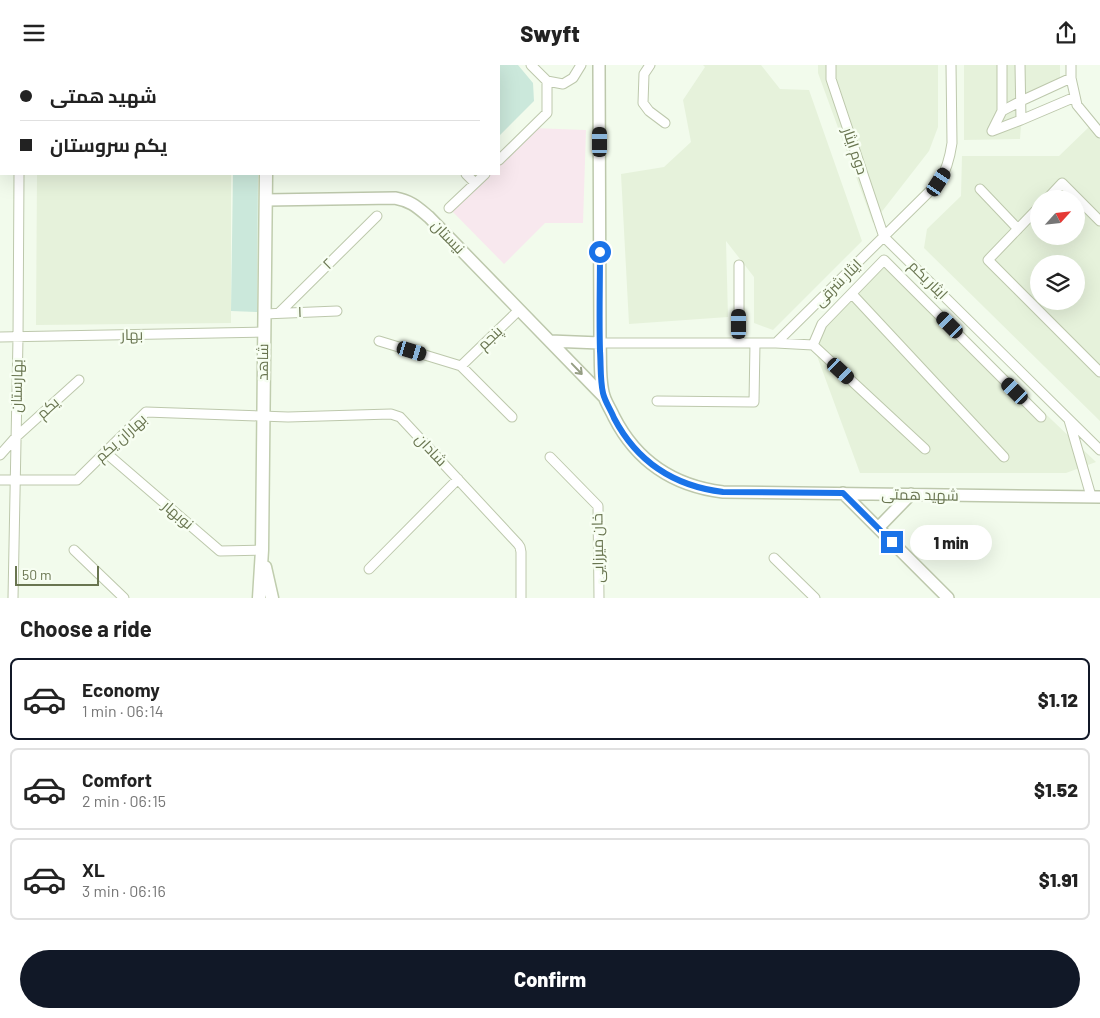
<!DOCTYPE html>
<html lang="en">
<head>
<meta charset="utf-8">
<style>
  :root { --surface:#fff; --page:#f2f2f2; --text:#222; --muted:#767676; --line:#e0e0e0; --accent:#111827 }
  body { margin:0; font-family:Barlow,Cairo,sans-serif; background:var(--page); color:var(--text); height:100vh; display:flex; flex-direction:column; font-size:19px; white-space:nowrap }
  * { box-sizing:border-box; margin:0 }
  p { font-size:16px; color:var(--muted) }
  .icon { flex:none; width:28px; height:28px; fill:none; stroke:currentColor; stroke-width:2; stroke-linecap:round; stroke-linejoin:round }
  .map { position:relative; height:533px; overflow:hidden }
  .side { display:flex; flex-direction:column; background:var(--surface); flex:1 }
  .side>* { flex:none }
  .top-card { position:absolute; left:0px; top:0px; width:500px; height:110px; box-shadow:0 5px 20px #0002; display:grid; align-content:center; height:110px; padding:0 20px; background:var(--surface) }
  .needle { width:32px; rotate:63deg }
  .controls { position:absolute; left:1030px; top:125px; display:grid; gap:10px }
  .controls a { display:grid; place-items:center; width:55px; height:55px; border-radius:50%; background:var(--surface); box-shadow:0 5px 20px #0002; font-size:25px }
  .scale { position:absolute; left:15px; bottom:12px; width:84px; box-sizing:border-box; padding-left:5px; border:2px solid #697550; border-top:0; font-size:14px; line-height:18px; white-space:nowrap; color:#697550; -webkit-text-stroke:4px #f7fef2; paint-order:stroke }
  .end { position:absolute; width:22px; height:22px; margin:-11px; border:6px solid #1a73e8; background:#fff; box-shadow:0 0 0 2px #fff }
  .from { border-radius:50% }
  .bubble { position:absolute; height:35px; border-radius:18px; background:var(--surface); box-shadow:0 5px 20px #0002; font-size:16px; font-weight:800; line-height:35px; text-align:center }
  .car { position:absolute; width:15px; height:30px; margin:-15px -8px; border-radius:6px; box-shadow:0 0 4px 1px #0007; background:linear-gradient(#222 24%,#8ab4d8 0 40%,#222 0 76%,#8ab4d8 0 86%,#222 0) }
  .top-card b { display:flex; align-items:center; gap:18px; height:48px; font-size:19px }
  .top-card b+b { border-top:1px solid var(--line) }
  .top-card i { width:12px; height:12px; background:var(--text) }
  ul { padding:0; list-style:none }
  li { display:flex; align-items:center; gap:15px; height:82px; margin:0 10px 8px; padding:0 10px; border:2px solid var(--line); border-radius:8px }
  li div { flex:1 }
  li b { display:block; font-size:19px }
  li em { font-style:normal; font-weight:800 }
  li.active { border-color:var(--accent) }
  li>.icon { width:45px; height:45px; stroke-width:1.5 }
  h2 { padding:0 20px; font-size:22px; line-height:60px }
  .primary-button { display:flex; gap:10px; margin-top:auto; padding:10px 20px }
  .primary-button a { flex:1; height:58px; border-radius:30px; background:var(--accent); color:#fff; font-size:20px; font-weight:800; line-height:58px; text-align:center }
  header { display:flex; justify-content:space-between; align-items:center; height:65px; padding:0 20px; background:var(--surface); font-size:22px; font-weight:800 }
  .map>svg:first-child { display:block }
</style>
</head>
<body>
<header><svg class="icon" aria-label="menu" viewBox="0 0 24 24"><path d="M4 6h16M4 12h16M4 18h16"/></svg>Swyft<svg class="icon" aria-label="share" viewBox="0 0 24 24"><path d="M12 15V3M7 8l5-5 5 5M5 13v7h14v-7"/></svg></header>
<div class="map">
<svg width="1100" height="533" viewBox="0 0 1100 533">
  <rect width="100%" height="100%" fill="#f2fbec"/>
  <path fill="#e6f2db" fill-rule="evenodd" d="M703,0h58l19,24 29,1 53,151 -89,89 -19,-7v-46l-28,-36 2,76 -99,7 -8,-150 43,-7 27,-25 -8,-42 22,-33z
    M818,0h120v62l-9,24 -56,72 -55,-150z
    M964,0h96v17l-37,17 -3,40 -56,1z
    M1089,62l11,12v282l-176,-173 3,-19 34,-33 1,-40h97zM1039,134h37v37h-37zM1039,199h37v37h-37z
    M37,109h194v149l-195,2z
    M884,195l212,202 -30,11h-206l-47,-128 9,-21z"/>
  <path fill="#f8e8ee" d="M532,63l54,2 -3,93h-38l-41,41 -55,-56 35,-34h15v-15z"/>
  <path fill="#cbe8db" d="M383,0h135l15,18 1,18 -35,35v-70h-117z
    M233,109h25l-1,138 -26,-1z"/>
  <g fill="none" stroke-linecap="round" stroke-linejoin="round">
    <defs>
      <path id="minor" d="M531,0l16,16 16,3 10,-6 8,-13
        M650,0l-6,9 -1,29 6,8 16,12
        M831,0v14l53,158 216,213
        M1020,0l1,55
        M1071,0v13l6,27 23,28
        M20,1v-1
        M365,1l1,-1
        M0,35l1,-1
        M1002,46l19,-10 50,-23
        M992,66l29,-11 54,-23
        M992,66l10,-20v-46
        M499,95l48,-47v-32
        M466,109l9,9
        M980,124l38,40
        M1047,134l15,-16 38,38
        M1039,142l-51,53 112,112
        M449,143l36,-34
        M852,229l152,163
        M279,248l98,-97
        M264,249l73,-3
        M0,272l264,-5
        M379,276l82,25 51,51
        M600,278h176l163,-161c8,-12 11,-25 13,-39l-1,-78
        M739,278v-78
        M776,278l37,2 112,104
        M813,280l9,-21 62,-64 157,157
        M461,301l58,-56
        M657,336l97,1 1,-59
        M1069,355l22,76
        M105,387l115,99 42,-1
        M0,390l16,-18 63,-57
        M550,392l48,49 1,92
        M0,415h77l69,-68 142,5 103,-3 9,3 118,127 2,3 1,5v46
        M74,485l50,48
        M774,493l41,40
        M369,504l89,-90
        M13,533l5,-260 1,-164"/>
      <path id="tertiary" d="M599,0l1,278c1,17 -1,37 4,53 2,7 7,14 10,21 23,45 60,69 109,75l377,5
        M266,135l129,-2c16,3 22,9 34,19l175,180
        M550,276l50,2
        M843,428l105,105
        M878,463l33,-34"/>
      <path id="secondary" d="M268,1v-1
        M265,502l7,31
        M259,533l3,-48 4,-376"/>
    </defs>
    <use href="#minor" stroke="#bdc8ac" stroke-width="11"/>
    <use href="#tertiary" stroke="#bdc8ac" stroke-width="14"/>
    <use href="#secondary" stroke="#c0cdae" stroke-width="15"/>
    <use href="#minor" stroke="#fff" stroke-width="9"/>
    <use href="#tertiary" stroke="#fff" stroke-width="11"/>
    <use href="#secondary" stroke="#fff" stroke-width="12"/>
  </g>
  <defs><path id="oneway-shaft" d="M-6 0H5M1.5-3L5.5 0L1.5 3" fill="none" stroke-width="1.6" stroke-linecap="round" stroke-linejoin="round" transform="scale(1.25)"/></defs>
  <use stroke="#969e84" href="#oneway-shaft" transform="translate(577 304) rotate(46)"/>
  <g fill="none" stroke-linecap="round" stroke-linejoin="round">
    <path stroke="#1a73e8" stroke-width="6" d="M600,187c0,33 -1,66 0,99 1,14 0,29 3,42 2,9 8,17 11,25 23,44 60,68 109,74l120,1 49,49"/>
  </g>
  <g text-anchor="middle" stroke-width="5" stroke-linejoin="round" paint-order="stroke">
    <g font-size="15" fill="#697550" stroke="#f7fef2">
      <text transform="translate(855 86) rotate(71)" y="5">دوم ایثار</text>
      <text transform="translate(448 172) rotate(46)" y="5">نيستان</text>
      <text transform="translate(328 199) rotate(-45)" y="5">۲</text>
      <text transform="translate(928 215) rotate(45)" y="5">ایثار یکم</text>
      <text transform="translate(838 218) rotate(-45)" y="5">ایثار شرقی</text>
      <text transform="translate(300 247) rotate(-2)" y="5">۱</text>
      <text transform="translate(132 270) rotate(-1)" y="5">بهار</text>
      <text transform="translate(490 273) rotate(-44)" y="5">پنجم</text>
      <text transform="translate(263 297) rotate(-89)" y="5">شاهد</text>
      <text transform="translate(17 321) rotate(-89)" y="5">بهارستان</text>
      <text transform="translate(48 343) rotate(-42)" y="5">یکم</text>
      <text transform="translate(121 373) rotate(-42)" y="5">بهاران یکم</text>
      <text transform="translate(431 385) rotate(47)" y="5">شادان</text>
      <text transform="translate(920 430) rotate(1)" y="5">شهید همتی</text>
      <text transform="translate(178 450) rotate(41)" y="5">نوبهار</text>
      <text transform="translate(598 483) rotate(-91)" y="5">خان میرزایی</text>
    </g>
  </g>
</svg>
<div class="controls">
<a><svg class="needle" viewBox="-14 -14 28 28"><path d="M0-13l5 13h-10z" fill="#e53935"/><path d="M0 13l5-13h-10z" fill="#767676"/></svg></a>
<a><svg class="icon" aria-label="layers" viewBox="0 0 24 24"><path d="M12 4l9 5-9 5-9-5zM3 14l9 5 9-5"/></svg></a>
</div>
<div class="scale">50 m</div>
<i class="end from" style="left:600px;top:187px"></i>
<i class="end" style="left:892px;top:477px"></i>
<div class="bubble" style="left:910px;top:460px;width:82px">1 min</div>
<i class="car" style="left:600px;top:77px;rotate:0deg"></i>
<i class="car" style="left:939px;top:117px;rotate:33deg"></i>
<i class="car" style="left:739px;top:259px;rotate:0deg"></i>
<i class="car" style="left:950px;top:260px;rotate:315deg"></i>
<i class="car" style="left:412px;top:286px;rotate:107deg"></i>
<i class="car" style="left:841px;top:306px;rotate:133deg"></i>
<i class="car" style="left:1015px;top:326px;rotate:315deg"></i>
<div class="top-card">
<b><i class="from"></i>شهید همتی</b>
<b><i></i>یکم سروستان</b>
</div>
</div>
<section class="side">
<h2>Choose a ride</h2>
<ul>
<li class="active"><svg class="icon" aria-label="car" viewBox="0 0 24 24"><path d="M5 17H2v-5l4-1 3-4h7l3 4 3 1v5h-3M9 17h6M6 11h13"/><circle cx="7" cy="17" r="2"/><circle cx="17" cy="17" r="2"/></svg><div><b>Economy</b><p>1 min · 06:14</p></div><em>$1.12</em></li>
<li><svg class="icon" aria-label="car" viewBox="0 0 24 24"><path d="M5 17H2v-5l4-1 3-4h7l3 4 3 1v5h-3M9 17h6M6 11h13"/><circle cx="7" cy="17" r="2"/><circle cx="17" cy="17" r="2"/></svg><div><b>Comfort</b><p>2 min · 06:15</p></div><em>$1.52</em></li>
<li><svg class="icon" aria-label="car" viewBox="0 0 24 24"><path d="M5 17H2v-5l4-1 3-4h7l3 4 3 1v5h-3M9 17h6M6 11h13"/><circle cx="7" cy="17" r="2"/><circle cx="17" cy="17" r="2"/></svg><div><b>XL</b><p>3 min · 06:16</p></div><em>$1.91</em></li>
</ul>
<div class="primary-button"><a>Confirm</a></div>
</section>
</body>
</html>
